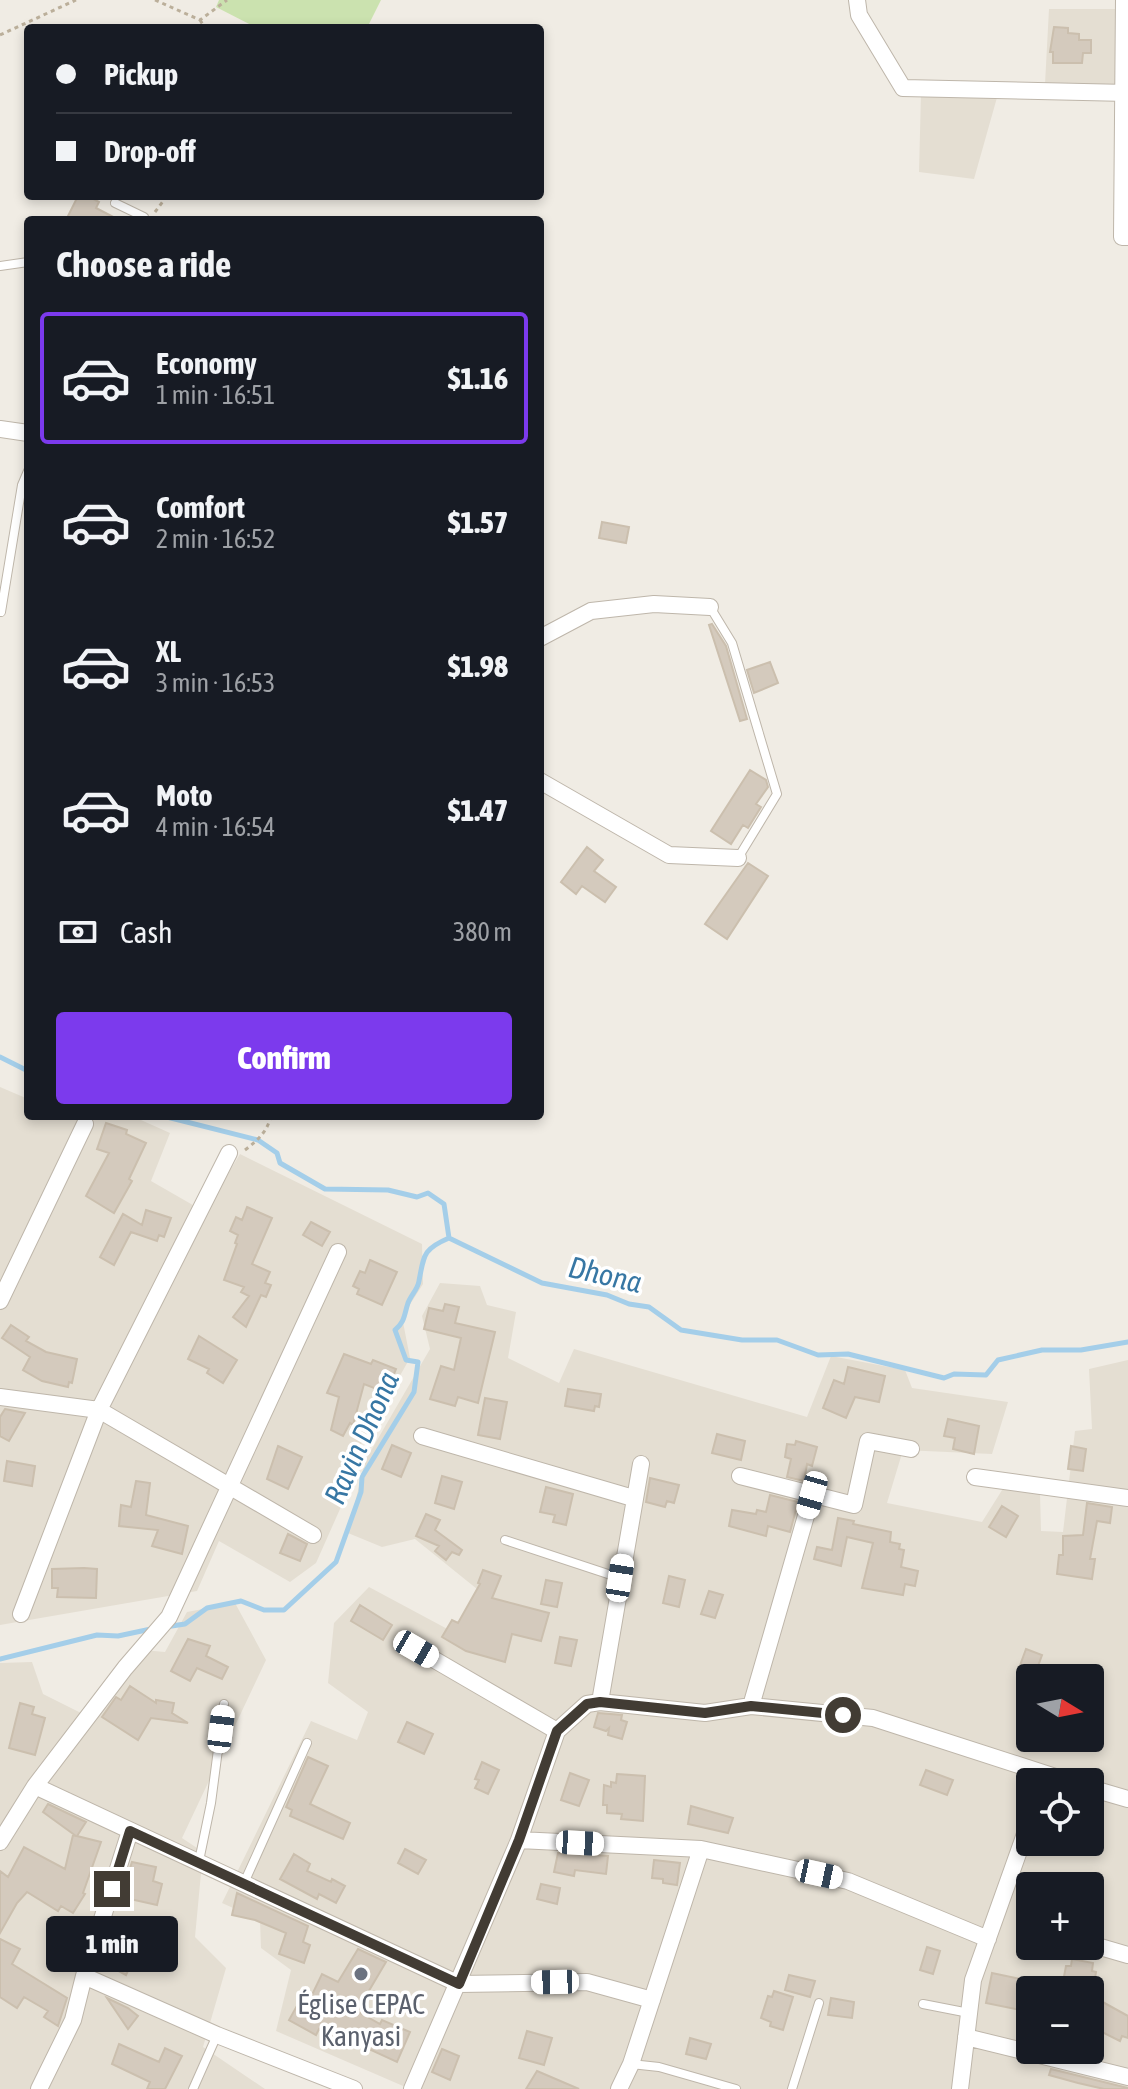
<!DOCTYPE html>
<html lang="en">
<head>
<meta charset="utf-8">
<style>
  :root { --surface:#171b24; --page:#20242c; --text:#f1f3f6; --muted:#9ea1a6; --line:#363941; --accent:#7c3aed }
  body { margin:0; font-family:"Asap Condensed",sans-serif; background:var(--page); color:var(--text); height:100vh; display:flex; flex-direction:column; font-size:30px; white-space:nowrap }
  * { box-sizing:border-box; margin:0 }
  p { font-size:26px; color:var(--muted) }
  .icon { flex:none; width:44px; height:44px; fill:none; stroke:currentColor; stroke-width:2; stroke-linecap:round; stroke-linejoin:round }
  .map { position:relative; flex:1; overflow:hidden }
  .panel { position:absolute; left:24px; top:216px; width:520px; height:904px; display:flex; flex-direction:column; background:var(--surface); border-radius:8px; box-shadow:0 4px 12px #0003 }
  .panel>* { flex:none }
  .guide { position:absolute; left:24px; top:24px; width:520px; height:176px; border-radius:8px; box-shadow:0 4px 12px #0003; display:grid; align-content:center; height:176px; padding:0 32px; background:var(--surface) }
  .needle { width:52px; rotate:100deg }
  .tools { position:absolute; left:1016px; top:1664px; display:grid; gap:16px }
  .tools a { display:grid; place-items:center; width:88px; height:88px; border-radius:8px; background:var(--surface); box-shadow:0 4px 12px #0003; font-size:40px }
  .end { position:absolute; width:36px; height:36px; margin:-18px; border:10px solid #423c34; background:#fff; box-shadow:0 0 0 4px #fff }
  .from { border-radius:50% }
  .bubble { position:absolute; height:56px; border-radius:8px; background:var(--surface); box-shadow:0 4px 12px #0003; font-size:26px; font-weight:800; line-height:56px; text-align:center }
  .car { position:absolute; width:24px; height:48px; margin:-24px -12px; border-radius:10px; box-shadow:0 0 6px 2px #0007; background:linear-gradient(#fff 24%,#345 0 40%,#fff 0 76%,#345 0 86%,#fff 0) }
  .guide b { display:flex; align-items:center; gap:28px; height:76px; font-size:30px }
  .guide b+b { border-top:2px solid var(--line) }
  .guide i { width:20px; height:20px; background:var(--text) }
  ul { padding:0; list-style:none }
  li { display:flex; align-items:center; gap:24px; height:132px; margin:0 16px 12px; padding:0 16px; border:4px solid transparent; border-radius:8px }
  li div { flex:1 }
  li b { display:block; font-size:30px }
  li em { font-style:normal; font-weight:800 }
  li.selected { border-color:var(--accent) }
  li>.icon { width:72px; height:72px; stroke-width:1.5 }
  h2 { padding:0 32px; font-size:36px; line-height:96px }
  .pay { display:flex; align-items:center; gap:20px; height:88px; padding:0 32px; font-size:30px }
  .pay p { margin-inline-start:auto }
  .button { display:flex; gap:16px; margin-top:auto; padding:16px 32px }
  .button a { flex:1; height:92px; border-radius:8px; background:var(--accent); color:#fff; font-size:32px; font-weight:800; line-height:92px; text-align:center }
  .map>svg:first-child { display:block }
</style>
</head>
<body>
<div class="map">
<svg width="1128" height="2089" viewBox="0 0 1128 2089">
  <rect width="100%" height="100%" fill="#f0ece4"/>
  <path fill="#e4ded2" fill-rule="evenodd" d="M1049,9h69v78l-73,-3z
    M921,94h77l-24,85 -55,-7z
    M0,1087l28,12v17h40l7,3 3,-3h54l38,17 -19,48 54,31 35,-58 182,90 1,40 -21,33 8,41 -55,97 -3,27 -36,81 -26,19 -71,-41 -22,50 -197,34z
    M440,1283l40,3 7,19 29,7 -8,46 51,25 15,-34 233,68 24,-61 74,14 7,18 96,14 -16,52 -89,-4 -16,53 95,19 27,-43 31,15 1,37 22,1 12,-101 17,-2 -3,-60 39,-9v729h-718l-134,-58 15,-61 -30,-22 -1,-28 -38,-17 89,-182 46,19 11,-28 -40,-29 6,-60 35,-36 84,45 24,-43 -62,-50 -33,8 -34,-14 17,-72 65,-112 -8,-33zM1030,1678h60v60h-60zM1030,1782h60v60h-60zM1030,1886h60v60h-60zM1030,1990h60v60h-60z
    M235,1603l31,57 -84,178 21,14 -8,85 31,31 -23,79 62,42h-265v-426l32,-1 11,32 42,21 47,-66 33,3 22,-40z"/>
  <path fill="#cbe2af" d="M219,0h162l-14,28h-110l-41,-21z"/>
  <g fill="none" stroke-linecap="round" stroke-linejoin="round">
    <path stroke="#a4cee9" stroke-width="5" d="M0,1057l28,14
      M163,1116l95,24 19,13 3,10 45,26 63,1 29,7 11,-4 16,11 5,34 93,45 65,12 22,9 20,3 32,23 61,10h35l41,15 30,-1 96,24 10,-4 32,1 12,-15 44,-10h39l47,-8
      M165,1627l20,-3 22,-16 34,-7 23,9h20l52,-48 25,-70 1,-15 52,-85 4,-30 -12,-2 -11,-30c10,-8 9,-15 13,-27 3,-8 10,-14 11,-22 5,-26 4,-32 30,-43
      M0,1659l97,-24 21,1 33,-7"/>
  </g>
  <path fill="#d4cabd" stroke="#cbbfae" stroke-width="2" d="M1054,27l14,1v5l11,1v6h12v13h-8l-1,10h-29v-11h-3z
    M78,196h10l11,6 -3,6 23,12h-53z
    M602,522l27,5 -3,16 -27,-5z
    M712,624l14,22 21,73 -7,2 -31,-96z
    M770,662l8,21 -24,10 -7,-23z
    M750,770l16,10 2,7 -12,17 5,3 -13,21 -5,-3 -12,19 -20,-13z
    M587,847l16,13 -9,11 22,16 -11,15 -23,-16 -6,8 -15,-12z
    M748,863l20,13 -41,63 -22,-15z
    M106,1123l21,7 -1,4 20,9 -17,36 3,2 -18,32 -28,-17 23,-43 -12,-4z
    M247,1207l25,11 -20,46 18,8 -5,11 6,2 -5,12 -5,-2 -15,32 -13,-10 16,-21 -8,-4 3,-5 -20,-7 13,-36 -2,-1 3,-8 -8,-4 6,-14 6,3z
    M146,1210l25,8 -7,19 -5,-2 -2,6 -26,-9 -17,33 -14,-8 23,-43 19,11z
    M311,1222l19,10 -8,14 -19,-11z
    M370,1260l27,12 -15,33 -25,-11 2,-5 -6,-3 7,-15 5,2z
    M445,1304l14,3 -4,16 40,9 -17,71 -20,-6 -3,9 -25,-7 11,-33 13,4 7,-32 -37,-9 5,-21 14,3z
    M11,1325l18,12 -3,4 20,11 31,7 -5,24 -3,-1 -1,5 -26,-6 -19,-11 7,-13 -28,-19z
    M199,1336l38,24 -14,23 -16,-10 2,-4 -21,-10z
    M344,1354l27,10 2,-4 23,9 -7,17 -4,-2 -3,7 -18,-7 -11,41 -3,-2 -7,13 -12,-6 8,-33 -12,-4z
    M848,1367l37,9 -6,26 -24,-5 -9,21 -23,-10 11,-28 10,4z
    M568,1389l33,5 -2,13 -4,-1 -1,5 -29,-5z
    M485,1398l22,4 -7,37 -22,-4z
    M5,1409l20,4 -16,28 -9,-5v-19z
    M948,1419l31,7 -5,28 -21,-5 2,-11 -11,-2z
    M717,1434l28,7 -4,19 -29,-7z
    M796,1441l21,6 -5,19 -5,-2 -3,17 -17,-4 4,-18 -6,-2 2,-13 8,1z
    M392,1445l19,8 -10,24 -19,-8z
    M278,1446l24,11 -14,32 -21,-10z
    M1071,1446l15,3 -3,22 -15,-2z
    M7,1461l28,5 -3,20 -28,-5z
    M442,1476l20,6 -8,27 -19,-6z
    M650,1478l29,7 -5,18 -7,-2 -2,6 -19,-5z
    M136,1481l14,2 -4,32 42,11 -6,28 -30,-8 6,-16 -39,-4 2,-21 10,2z
    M546,1487l27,7 -7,31 -13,-3 2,-7 -15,-3z
    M770,1495l28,7 -8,30 -22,-6 -2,10 -37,-10 3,-16 24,4 1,-4 9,2z
    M1087,1503l25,4 -2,16 -13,-2 -7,38h5l-3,20 -35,-5 2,-19h4v-19l20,-1z
    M1002,1506l16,10 -12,21 -17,-10z
    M426,1514l14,6 -5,10 27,20 -3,5 -7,-3 -6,8 -11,-9 4,-5 -23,-10z
    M838,1518l16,3 -1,3 38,8 -1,10 10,2 -1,5 5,1 -3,17 17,4 -3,15 -10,-2 -2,11 -41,-7 11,-45 -26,-6 -6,29 -27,-7 3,-12 15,3z
    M288,1534l19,10 -7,17 -20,-8z
    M84,1568l13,1 -1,29 -39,-1 1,-9h-6v-19z
    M483,1570l18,6 -9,22 57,15 -8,28 -29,-7 -7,28 -39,-11 -24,-14 10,-17 6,3 22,-39 -2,-1z
    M669,1576l16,4 -6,27 -16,-4z
    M546,1580l16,3 -5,24 -16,-3z
    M709,1591l14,4 -8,23 -14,-4z
    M360,1605l32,20 -9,15 -32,-19z
    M560,1637l17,3 -6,26 -16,-3z
    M188,1639l22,7 -4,10 22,11 -6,12 -25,-11 -7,13 -19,-10z
    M1026,1649l16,6 -8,22 -16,-6z
    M130,1686l26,17v-3l18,3 -2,10 16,10 -37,-5 -13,22 -36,-23 14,-20 5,3z
    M20,1703l14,4 -2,7 13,4 -10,37 -26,-7z
    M598,1713l24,2 -1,5 6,2 -5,17 -14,-4 1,-7 -3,3 -12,-4z
    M407,1722l26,12 -9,20 -26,-12z
    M308,1757l20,9 -18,38 40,19 -7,16 -53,-23 2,-6 -6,-3z
    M482,1762l17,8 -11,24 -13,-6 4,-8 -4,-1z
    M926,1770l27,10 -6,15 -27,-10z
    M570,1773l19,7 -10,26 -18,-6z
    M617,1774l28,2 -2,45 -22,-2 1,-5 -15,-1v-8h-4l1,-20 7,2v-5l5,1z
    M48,1804l38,18 -9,14 24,6 -18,51 2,1 -12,19 -12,-7 -3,5 -31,-19 -10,11 -17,30v-62l8,6 16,-30 41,22 8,-34 3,1 -33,-24z
    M691,1806l42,12 -5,15 -40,-9z
    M405,1849l21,11 -8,14 -20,-11z
    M558,1853l50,3 -2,18 -31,-4 -1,6 -20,-4z
    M294,1854l16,10 -3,7 24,11 1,-3 13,7 -9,17 -17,-9 -2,5 -37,-20z
    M654,1860l26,3 -3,22 -14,-2v-4l-11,-1z
    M132,1862l24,5 -3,14 9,3 -5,21 -27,-6 1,-8 -8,-1z
    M541,1884l19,4 -3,16 -20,-5z
    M237,1893l71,33 -5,16 7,3 -6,18 -25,-9 7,-21 -31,-13 -23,-5z
    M122,1928l27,14 -6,26 -11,-6 -6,13 -22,-12z
    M0,1939l20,10 -8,15 55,34 -9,28 -14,-9 4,-6 -24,-14 -7,11 -17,-11z
    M927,1947l13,4 -7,23 -13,-4z
    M358,1949l28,13 -29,49 23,13 2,-4 28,12 -13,30 -39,-18 1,-3 -28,-16 -5,9 -7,-5 -3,6 -27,-15 14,-25 7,4 12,-25 16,8z
    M1072,1959l21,4 -1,8 4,1 -3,18 -31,-3 4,-21h5z
    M992,1973l38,8v31l-44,-9z
    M789,1975l26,6 -5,16 -25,-7z
    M774,1991l19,6 -10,33 -13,-4 1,-4 -10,-4 7,-22 4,1z
    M1090,1995l38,21v22l-6,-2 -2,5 -30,-15z
    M107,1998l21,10 10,8 -10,13z
    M831,1998l23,4 -2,16 -24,-3z
    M527,2031l25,7 -8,27 -25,-7z
    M690,2038l21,6 -5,15 -20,-5z
    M119,2044l40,18 6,-14 17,8 -17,33h-18l3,-7 -38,-18z
    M442,2049l17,7 -9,24 -18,-8z
    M1051,2069l77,19v1h-24l-26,-6 -29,-8z
    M537,2071l42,18h-53z"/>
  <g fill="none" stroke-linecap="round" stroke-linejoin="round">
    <defs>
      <path id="lane" d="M115,203l29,14 -1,3
        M0,266l28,-4
        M710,607l22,36 45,151 -39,64
        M1,612l21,-127 6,-14
        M505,1540l115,38
        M199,1861l12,-58 13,-99
        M244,1883l63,-140
        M923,2004l46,9
        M631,2064l28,3 77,22
        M193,2089l24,-54
        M792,2089l27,-86"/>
      <path id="street" d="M857,0l2,15 44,73 225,5
        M1124,0l-2,237h6
        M0,429l28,4
        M540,638l51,-27 63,-7 56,3
        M540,781l129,74 69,3
        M0,1301l85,-177
        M0,1397l99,13 214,125
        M422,1436l211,62
        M740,1476l114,29 14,-64 43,8
        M975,1477l153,21
        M21,1614l78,-204 130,-257
        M416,1649l141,82
        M600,1702l41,-238
        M751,1706l61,-211
        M35,1786l424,198 128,-2 65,18
        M1090,1788l38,11
        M519,1840l182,9 147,32 140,58
        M0,1842l35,-56 90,-118 44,-51 169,-365
        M1090,1944l38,11
        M84,1976l133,59 137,54
        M966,2037l162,40
        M39,2089l34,-69 11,-44 46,-145
        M412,2089l107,-249 38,-109 30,-27 13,-2 105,11 46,-7 122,12 198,64
        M619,2089l12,-25 70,-215
        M960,2089l13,-109 57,-160"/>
    </defs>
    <use href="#lane" stroke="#beb6aa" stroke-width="10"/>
    <use href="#street" stroke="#beb6aa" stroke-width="18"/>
    <path stroke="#bbaf9a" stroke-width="3" stroke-dasharray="4 4" stroke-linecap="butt" d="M155,0l45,20 27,-20
      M200,20l5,8
      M0,35l76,-35
      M155,212l12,-16
      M245,1150c13,-10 22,-18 26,-34"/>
    <use href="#lane" stroke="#fff" stroke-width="8"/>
    <use href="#street" stroke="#fff" stroke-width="16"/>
  </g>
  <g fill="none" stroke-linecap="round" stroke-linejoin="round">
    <path stroke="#423c34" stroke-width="10" d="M112,1889l18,-58 329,153 60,-144 38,-109 30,-27 13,-2 105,11 46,-7 92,9"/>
  </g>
  <circle fill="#6b7280" stroke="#fff" stroke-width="3" cx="361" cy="1974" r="8"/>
  <g text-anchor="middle" stroke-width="7" stroke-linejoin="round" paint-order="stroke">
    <g font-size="28" fill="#5b616d" stroke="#fff">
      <text x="361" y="2014">Église CEPAC<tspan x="361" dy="32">Kanyasi</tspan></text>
    </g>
    <g font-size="30" font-style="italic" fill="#3777a4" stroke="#fff">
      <text transform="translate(605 1275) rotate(13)" y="10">Dhona</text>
      <text transform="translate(362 1438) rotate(-66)" y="10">Ravin Dhona</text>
    </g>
  </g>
</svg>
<div class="tools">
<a><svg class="needle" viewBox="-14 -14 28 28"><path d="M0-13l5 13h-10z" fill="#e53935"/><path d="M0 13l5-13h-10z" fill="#9ea1a6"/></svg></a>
<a><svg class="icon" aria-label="locate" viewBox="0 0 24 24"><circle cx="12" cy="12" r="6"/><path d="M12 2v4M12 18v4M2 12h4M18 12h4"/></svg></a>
<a>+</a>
<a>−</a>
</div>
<i class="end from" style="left:843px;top:1715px"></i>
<i class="end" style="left:112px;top:1889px"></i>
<div class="bubble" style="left:46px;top:1916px;width:132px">1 min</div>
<i class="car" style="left:812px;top:1495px;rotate:196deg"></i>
<i class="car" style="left:620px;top:1578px;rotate:9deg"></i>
<i class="car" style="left:416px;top:1649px;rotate:120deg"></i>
<i class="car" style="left:221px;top:1729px;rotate:7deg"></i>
<i class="car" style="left:580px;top:1843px;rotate:93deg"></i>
<i class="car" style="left:819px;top:1874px;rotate:102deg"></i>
<i class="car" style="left:555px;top:1982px;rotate:269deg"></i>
<div class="guide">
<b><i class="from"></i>Pickup</b>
<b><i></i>Drop-off</b>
</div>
<section class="panel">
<h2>Choose a ride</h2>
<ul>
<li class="selected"><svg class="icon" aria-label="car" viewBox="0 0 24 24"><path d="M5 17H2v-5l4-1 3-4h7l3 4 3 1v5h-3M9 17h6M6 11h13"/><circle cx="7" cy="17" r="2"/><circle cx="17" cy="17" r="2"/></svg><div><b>Economy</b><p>1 min · 16:51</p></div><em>$1.16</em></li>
<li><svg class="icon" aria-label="car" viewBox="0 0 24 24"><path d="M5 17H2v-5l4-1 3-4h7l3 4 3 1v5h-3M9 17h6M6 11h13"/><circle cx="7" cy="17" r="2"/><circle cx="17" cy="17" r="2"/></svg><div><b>Comfort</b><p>2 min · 16:52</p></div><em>$1.57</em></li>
<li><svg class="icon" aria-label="car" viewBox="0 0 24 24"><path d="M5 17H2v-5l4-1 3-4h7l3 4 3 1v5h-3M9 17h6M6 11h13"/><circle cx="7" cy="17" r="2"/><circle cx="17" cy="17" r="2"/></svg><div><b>XL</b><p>3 min · 16:53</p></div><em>$1.98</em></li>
<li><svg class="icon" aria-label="car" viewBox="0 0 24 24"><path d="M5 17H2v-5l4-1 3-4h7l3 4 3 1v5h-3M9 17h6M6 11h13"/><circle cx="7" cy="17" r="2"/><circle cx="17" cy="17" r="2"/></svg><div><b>Moto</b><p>4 min · 16:54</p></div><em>$1.47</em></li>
</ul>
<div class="pay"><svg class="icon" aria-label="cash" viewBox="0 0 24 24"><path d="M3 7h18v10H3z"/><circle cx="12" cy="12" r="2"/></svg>Cash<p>380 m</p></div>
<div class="button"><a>Confirm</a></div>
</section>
</div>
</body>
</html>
